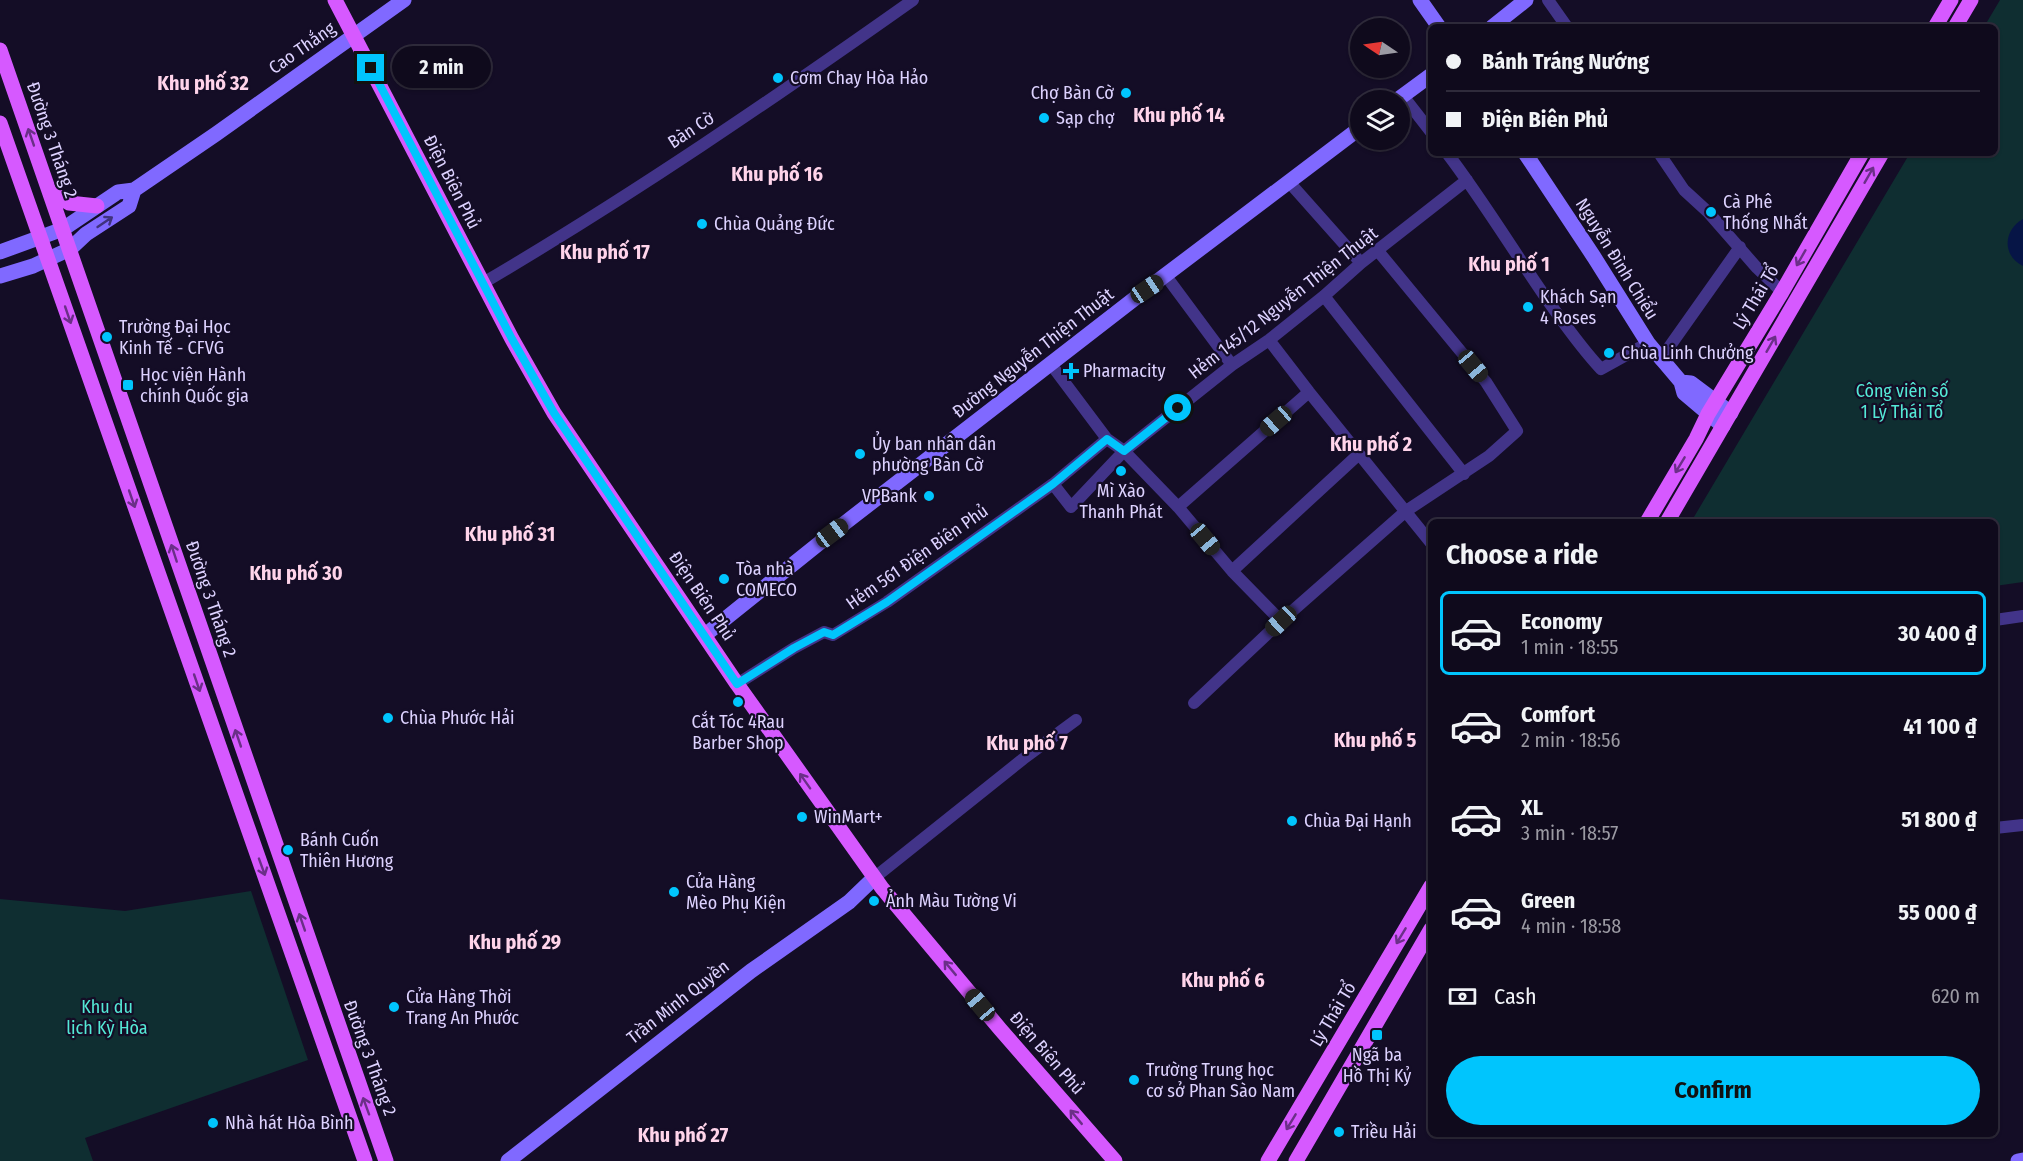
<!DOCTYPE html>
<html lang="en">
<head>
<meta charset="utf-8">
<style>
  :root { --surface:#0f0a1c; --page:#1d1829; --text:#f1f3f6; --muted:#9b9aa3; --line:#2f2b3b; --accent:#00c5fd }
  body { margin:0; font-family:"Fira Sans Condensed",sans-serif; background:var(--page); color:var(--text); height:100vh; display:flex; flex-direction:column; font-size:22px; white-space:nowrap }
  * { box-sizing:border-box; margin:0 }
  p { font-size:20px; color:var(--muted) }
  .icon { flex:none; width:33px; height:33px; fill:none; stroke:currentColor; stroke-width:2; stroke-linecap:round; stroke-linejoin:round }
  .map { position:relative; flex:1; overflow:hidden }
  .drawer { position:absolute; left:1428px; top:519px; width:570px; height:618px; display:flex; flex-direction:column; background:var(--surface); border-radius:9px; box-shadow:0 2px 4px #0004,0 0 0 2px var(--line) }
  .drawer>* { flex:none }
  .guide { position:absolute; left:1428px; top:24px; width:570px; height:132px; border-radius:9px; box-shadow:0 2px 4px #0004,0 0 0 2px var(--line); display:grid; align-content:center; height:132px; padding:0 18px; background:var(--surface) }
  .needle { width:39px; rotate:283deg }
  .controls { position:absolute; left:1350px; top:18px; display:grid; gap:12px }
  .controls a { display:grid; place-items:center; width:60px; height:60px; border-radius:50%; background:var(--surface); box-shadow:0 2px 4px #0004,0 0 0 2px var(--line); font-size:30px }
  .end { position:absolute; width:27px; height:27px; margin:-14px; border:8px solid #00c5fd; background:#111; box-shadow:0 0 0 3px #111 }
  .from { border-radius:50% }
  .bubble { position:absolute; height:42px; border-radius:21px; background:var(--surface); box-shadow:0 2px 4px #0004,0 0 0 2px var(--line); font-size:20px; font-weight:700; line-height:42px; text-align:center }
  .car { position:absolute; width:18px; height:36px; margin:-18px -9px; border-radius:8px; box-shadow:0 0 4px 2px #0007; background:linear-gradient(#222 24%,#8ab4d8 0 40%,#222 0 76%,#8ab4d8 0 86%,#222 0) }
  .guide b { display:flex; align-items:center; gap:21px; height:57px; font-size:22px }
  .guide b+b { border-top:2px solid var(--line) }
  .guide i { width:15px; height:15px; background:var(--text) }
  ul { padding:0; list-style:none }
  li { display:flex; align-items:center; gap:18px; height:84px; margin:0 12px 9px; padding:0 6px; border:3px solid transparent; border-radius:9px }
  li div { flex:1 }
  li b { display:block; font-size:22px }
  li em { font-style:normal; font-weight:700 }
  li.on { border-color:var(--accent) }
  li>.icon { width:54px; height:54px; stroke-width:1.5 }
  h2 { padding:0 18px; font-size:27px; line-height:72px }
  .pay { display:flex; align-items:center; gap:15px; height:66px; padding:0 18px; font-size:22px }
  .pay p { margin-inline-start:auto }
  .primary-button { display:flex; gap:12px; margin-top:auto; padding:12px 18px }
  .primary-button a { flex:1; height:69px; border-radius:36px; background:var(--accent); color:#111; font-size:24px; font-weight:700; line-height:69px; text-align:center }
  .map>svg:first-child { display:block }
</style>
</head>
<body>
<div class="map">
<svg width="2023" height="1161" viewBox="0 0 2023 1161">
  <rect width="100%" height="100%" fill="#140d26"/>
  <path fill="#0f2e31" d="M2000,0h23v582l-28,4v-64h-304l219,-369h85v-126h-11z
    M251,891l57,169 -223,78 8,23h-93v-262l125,12z"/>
  <path fill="#061546" d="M2023,219v47c-21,-10 -20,-36 0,-47z"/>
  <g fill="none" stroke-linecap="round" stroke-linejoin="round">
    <path stroke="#423489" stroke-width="12" d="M1548,0l19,27
      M1403,96l28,36
      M1447,153c38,50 70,104 106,155 15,21 30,42 48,61l47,-26
      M1659,153l25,37 24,22 49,56 25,24
      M1289,182l72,81
      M1166,276l66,89
      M483,283c148,-87 290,-184 430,-283
      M1324,296l140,178
      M1269,340l40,52 122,151
      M1660,360l80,-113
      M1050,363l57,76 17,12 54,56 54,64 49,50
      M1053,484l18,23 53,-56 108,-86 37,-25 55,-44 37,-33 106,-83
      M1178,507l131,-115
      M1232,571l127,-117
      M1995,620l28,-4
      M737,684l57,-36 30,-16 9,3 54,-33 166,-118 54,-45
      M1194,703l87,-82 125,-110 83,-55 28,-25 -31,-49 -108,-131
      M1995,828l28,-3
      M874,878l149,-119 53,-39"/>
    <path stroke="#8069ff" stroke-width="15" d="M1420,0l19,27
      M1492,27l34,-27
      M1397,100l34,-25
      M1525,153l69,104 54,86 33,39 3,11 39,33
      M0,252l63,-23 55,-37 16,-2 82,-56 188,-134
      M0,276l33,-10 37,-17 16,-15 43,-28 5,-16
      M1681,382l10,1 40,30
      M705,635l127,-102 315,-244 213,-161
      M508,1161l243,-190 98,-69 25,-24
      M2018,1161l5,-1"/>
    <path stroke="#d659ff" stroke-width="15" d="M335,0l177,339 42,74 183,271 145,204 118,141 115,132
      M1935,27l16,-27
      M1955,27l16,-27
      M0,50l386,1111
      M0,123l365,1038
      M50,192l19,11 28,3
      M1647,522l49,-83 12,-25 74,-122 80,-139
      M1667,522l215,-369
      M1268,1161l163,-275
      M1296,1161l135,-232"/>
  </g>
  <defs><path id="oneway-shaft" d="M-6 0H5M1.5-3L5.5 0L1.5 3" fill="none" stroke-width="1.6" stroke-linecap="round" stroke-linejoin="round" transform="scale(1.5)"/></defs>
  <g stroke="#6b2f88">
    <use href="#oneway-shaft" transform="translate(31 137) rotate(-109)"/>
    <use href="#oneway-shaft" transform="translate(1869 175) rotate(-60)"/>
    <use href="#oneway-shaft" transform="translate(1801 258) rotate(120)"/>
    <use href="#oneway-shaft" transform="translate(68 315) rotate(71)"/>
    <use href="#oneway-shaft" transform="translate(1771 344) rotate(-60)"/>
    <use href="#oneway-shaft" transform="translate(1680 465) rotate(121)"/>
    <use href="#oneway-shaft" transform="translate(132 499) rotate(71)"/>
    <use href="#oneway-shaft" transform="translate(174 553) rotate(-108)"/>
    <use href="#oneway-shaft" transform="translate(197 683) rotate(71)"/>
    <use href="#oneway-shaft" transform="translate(238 738) rotate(-109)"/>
    <use href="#oneway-shaft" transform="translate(805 781) rotate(-125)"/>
    <use href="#oneway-shaft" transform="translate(262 867) rotate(70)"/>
    <use href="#oneway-shaft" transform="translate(302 922) rotate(-109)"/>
    <use href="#oneway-shaft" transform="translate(1401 936) rotate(121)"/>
    <use href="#oneway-shaft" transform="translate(950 968) rotate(-130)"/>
    <use href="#oneway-shaft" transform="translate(366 1106) rotate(-110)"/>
    <use href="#oneway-shaft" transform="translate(1076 1117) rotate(-130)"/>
    <use href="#oneway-shaft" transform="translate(1291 1122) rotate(121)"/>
  </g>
  <use stroke="#3f327d" href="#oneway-shaft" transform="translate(105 222) rotate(-34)"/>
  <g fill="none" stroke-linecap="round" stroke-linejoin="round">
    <path stroke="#00c5fd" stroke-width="8" d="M371,68l141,271 42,74 183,271 57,-36 30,-16 9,3 54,-33 166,-118 54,-45 17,12 54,-43"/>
  </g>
  <g fill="#00c5fd" stroke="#140d26" stroke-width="2">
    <circle cx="778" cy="78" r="6"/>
    <circle cx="1126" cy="93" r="6"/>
    <circle cx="1044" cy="118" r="6"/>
    <circle cx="1711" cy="212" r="6"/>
    <circle cx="702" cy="224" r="6"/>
    <circle cx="1528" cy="307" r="6"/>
    <circle cx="107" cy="337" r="6"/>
    <circle cx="1609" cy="353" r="6"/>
    <path d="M1068 362h6v6h6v6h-6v6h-6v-6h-6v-6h6z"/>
    <rect x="122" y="379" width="12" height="12" rx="3"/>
    <circle cx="860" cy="454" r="6"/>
    <circle cx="1121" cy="471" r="6"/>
    <circle cx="929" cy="496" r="6"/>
    <circle cx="724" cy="579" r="6"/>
    <circle cx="738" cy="702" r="6"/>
    <circle cx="388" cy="718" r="6"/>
    <circle cx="802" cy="817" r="6"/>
    <circle cx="1292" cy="821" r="6"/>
    <circle cx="288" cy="850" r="6"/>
    <circle cx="674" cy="892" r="6"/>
    <circle cx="874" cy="901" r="6"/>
    <circle cx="394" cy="1007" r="6"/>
    <rect x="1371" y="1029" width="12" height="12" rx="3"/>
    <circle cx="1134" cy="1080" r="6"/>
    <circle cx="213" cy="1123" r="6"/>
    <circle cx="1339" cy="1132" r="6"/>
  </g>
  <g text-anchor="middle" stroke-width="4.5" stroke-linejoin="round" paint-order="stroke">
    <g font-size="18" fill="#ddd2ff" stroke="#140d26">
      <text transform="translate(302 48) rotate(-35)" y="6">Cao Thắng</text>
      <text transform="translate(691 130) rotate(-33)" y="6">Bàn Cờ</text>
      <text transform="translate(52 140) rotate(71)" y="6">Đường 3 Tháng 2</text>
      <text transform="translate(452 182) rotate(63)" y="6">Điện Biên Phủ</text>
      <text transform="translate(1617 259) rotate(58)" y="6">Nguyễn Đình Chiểu</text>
      <text transform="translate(1756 297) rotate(-59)" y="6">Lý Thái Tổ</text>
      <text transform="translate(1283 303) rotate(-38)" y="6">Hẻm 145/12 Nguyễn Thiện Thuật</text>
      <text transform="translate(1033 353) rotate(-38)" y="6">Đường Nguyễn Thiện Thuật</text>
      <text transform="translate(917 557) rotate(-35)" y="6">Hẻm 561 Ðiện Biên Phủ</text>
      <text transform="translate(702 596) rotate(56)" y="6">Điện Biên Phủ</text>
      <text transform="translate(211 599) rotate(71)" y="6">Đường 3 Tháng 2</text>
      <text transform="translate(678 1002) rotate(-38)" y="6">Trần Minh Quyền</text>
      <text transform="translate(1333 1014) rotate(-59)" y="6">Lý Thái Tổ</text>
      <text transform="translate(1047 1053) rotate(49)" y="6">Điện Biên Phủ</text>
      <text transform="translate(370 1058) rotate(70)" y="6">Đường 3 Tháng 2</text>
    </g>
    <g font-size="18" fill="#ddd2ff" stroke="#140d26" text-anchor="start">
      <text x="790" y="84">Cơm Chay Hòa Hảo</text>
      <text x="1114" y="99" text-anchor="end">Chợ Bàn Cờ</text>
      <text x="1056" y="124">Sạp chợ</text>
      <text x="1723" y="208">Cà Phê<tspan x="1723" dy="21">Thống Nhất</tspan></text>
      <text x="714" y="230">Chùa Quảng Đức</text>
      <text x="1540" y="303">Khách Sạn<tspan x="1540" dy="21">4 Roses</tspan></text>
      <text x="119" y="333">Trường Đại Học<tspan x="119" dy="21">Kinh Tế - CFVG</tspan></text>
      <text x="1621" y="359">Chùa Linh Chưởng</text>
      <text x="1083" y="377">Pharmacity</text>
      <text x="140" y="381">Học viện Hành<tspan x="140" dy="21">chính Quốc gia</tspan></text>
      <text x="872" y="450">Ủy ban nhân dân<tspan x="872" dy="21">phường Bàn Cờ</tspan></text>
      <text x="1121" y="497" text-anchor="middle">Mì Xào<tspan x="1121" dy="21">Thanh Phát</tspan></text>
      <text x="917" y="502" text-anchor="end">VPBank</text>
      <text x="736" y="575">Tòa nhà<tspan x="736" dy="21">COMECO</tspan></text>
      <text x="400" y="724">Chùa Phước Hải</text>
      <text x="738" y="728" text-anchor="middle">Cắt Tóc 4Rau<tspan x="738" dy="21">Barber Shop</tspan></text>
      <text x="814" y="823">WinMart+</text>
      <text x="1304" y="827">Chùa Đại Hạnh</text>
      <text x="300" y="846">Bánh Cuốn<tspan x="300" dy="21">Thiên Hương</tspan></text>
      <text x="686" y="888">Cửa Hàng<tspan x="686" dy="21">Mèo Phụ Kiện</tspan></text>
      <text x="886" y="907">Ảnh Màu Tường Vi</text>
      <text x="406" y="1003">Cửa Hàng Thời<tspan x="406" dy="21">Trang An Phước</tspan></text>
      <text x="1377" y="1061" text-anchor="middle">Ngã ba<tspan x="1377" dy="21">Hồ Thị Kỷ</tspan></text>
      <text x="1146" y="1076">Trường Trung học<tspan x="1146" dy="21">cơ sở Phan Sào Nam</tspan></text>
      <text x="225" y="1129">Nhà hát Hòa Bình</text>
      <text x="1351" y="1138">Triều Hải</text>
    </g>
    <g font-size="18" fill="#54e9d6" stroke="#140d26">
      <text x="1902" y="397">Công viên số<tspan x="1902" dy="21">1 Lý Thái Tổ</tspan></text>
      <text x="107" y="1013">Khu du<tspan x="107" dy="21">lịch Kỳ Hòa</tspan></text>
    </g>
    <g font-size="20" font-weight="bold" fill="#ffd4ea" stroke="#140d26">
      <text x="203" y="90">Khu phố 32</text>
      <text x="1179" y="122">Khu phố 14</text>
      <text x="777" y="181">Khu phố 16</text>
      <text x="605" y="259">Khu phố 17</text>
      <text x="1509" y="271">Khu phố 1</text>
      <text x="1371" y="451">Khu phố 2</text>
      <text x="510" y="541">Khu phố 31</text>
      <text x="296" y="580">Khu phố 30</text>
      <text x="1375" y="747">Khu phố 5</text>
      <text x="1027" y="750">Khu phố 7</text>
      <text x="515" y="949">Khu phố 29</text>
      <text x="1223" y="987">Khu phố 6</text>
      <text x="683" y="1142">Khu phố 27</text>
    </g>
  </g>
</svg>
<div class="controls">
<a><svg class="needle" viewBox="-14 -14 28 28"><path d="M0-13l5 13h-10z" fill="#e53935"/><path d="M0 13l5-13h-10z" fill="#9b9aa3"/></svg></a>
<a><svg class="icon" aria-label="layers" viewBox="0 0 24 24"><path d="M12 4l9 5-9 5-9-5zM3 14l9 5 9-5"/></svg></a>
</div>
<i class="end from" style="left:1178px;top:408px"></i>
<i class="end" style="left:371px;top:68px"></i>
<div class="bubble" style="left:392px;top:46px;width:99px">2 min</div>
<i class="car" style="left:1147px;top:289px;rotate:56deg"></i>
<i class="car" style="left:1473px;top:366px;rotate:140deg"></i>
<i class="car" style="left:1276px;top:421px;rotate:229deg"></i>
<i class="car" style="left:832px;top:533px;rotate:53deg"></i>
<i class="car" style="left:1205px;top:539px;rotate:140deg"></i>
<i class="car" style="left:1281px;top:621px;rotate:227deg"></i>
<i class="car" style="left:980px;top:1005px;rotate:320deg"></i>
<div class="guide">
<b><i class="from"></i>Bánh Tráng Nướng</b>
<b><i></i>Điện Biên Phủ</b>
</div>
<section class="drawer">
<h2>Choose a ride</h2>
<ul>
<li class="on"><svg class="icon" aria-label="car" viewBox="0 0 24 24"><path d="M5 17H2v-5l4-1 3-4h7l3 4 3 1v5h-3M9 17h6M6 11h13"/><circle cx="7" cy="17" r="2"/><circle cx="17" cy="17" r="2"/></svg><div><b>Economy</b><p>1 min · 18:55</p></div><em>30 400 ₫</em></li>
<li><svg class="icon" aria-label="car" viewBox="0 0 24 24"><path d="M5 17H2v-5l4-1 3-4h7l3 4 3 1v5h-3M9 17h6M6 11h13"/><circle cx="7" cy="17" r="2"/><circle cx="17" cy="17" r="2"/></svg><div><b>Comfort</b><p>2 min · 18:56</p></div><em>41 100 ₫</em></li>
<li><svg class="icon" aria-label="car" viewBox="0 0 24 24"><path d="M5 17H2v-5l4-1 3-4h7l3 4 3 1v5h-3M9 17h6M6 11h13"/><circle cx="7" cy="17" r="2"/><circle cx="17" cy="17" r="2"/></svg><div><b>XL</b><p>3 min · 18:57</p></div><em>51 800 ₫</em></li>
<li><svg class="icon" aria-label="car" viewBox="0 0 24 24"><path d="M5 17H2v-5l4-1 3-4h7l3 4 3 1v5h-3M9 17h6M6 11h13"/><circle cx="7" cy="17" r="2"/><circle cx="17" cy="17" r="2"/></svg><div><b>Green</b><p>4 min · 18:58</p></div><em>55 000 ₫</em></li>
</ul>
<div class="pay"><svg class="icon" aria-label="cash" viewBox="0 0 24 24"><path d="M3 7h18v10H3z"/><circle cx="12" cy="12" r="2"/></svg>Cash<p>620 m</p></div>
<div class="primary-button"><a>Confirm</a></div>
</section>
</div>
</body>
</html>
